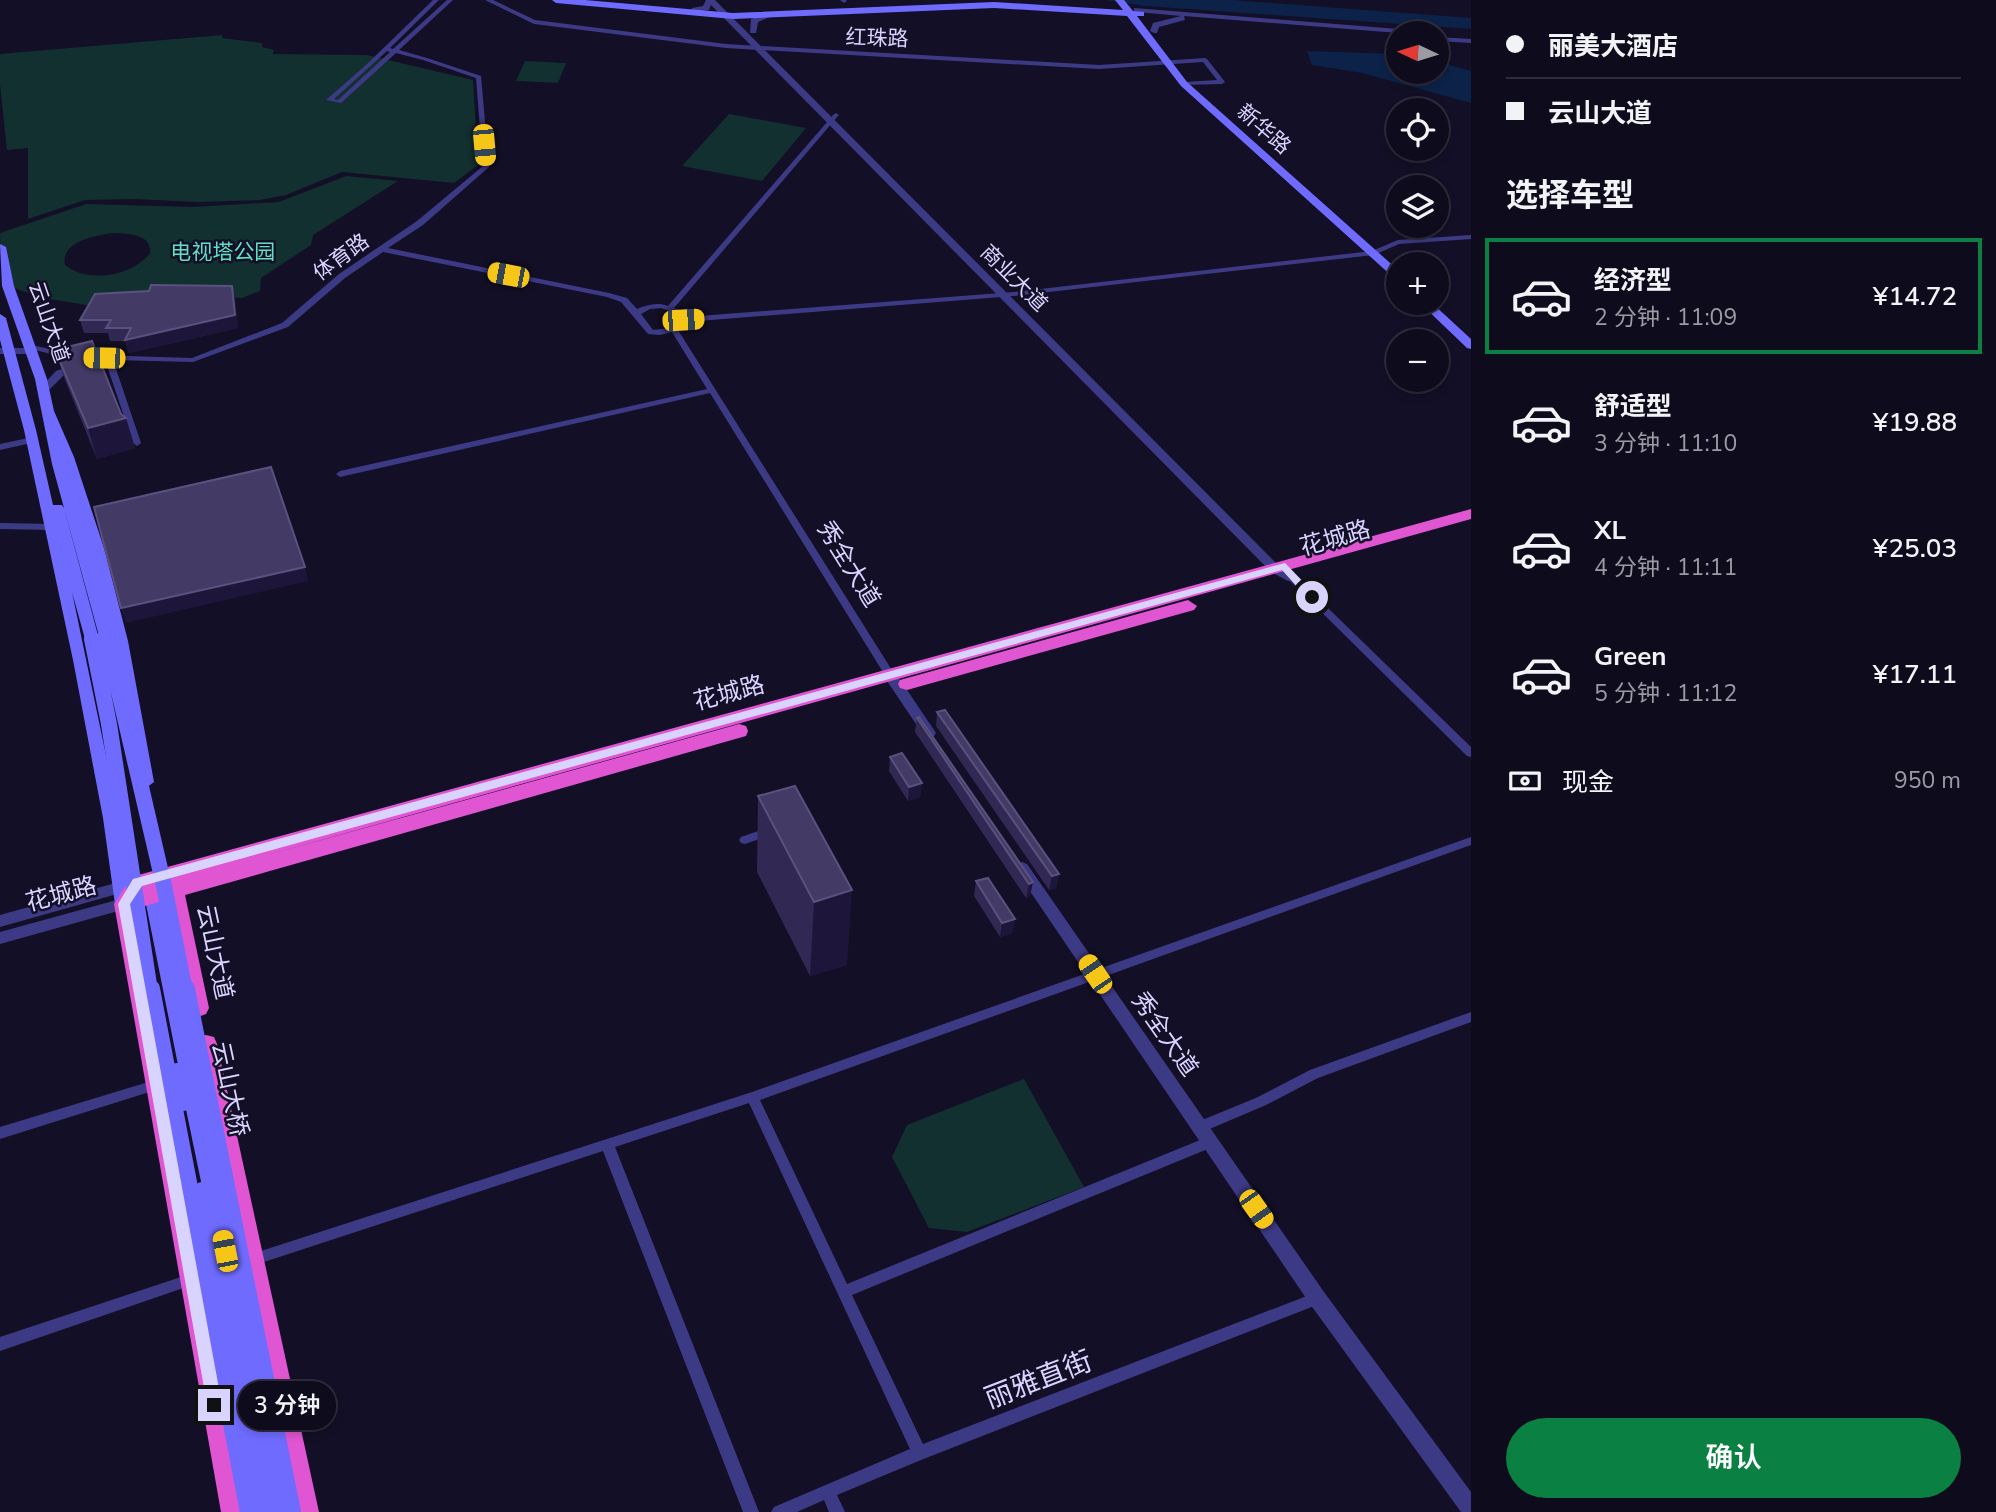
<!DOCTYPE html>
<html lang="zh">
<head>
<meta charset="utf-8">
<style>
  :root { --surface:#0e0b1c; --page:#171425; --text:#f1f3f6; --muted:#9b9ba3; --line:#2e2b3b; --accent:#0b8043 }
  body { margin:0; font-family:"Nunito Sans","Noto Sans SC",sans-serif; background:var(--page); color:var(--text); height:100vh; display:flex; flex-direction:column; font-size:26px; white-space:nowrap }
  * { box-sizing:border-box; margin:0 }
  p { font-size:23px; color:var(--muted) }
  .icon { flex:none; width:38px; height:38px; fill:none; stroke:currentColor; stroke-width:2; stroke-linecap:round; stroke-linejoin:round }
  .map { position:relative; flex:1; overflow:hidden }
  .sheet { display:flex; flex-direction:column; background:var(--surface); width:525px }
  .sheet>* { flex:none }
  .top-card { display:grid; align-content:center; height:154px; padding:0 35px; background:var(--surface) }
  .needle { width:46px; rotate:274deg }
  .fabs { position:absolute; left:1386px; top:21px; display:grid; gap:14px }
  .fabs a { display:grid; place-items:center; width:63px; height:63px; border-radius:50%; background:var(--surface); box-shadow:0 4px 10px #0003,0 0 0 2px var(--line); font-size:35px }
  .end { position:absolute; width:32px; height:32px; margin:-16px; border:9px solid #d9d4ff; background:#111; box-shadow:0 0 0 4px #111 }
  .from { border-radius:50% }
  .bubble { position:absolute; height:49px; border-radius:24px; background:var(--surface); box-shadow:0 4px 10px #0003,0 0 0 2px var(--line); font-size:23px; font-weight:600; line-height:49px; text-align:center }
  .car { position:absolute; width:21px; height:42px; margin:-21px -10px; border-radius:9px; box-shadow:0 0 5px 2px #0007; background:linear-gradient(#f5c518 24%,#345 0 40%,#f5c518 0 76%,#345 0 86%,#f5c518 0) }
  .top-card b { display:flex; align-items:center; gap:24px; height:66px; font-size:26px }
  .top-card b+b { border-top:2px solid var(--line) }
  .top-card i { width:18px; height:18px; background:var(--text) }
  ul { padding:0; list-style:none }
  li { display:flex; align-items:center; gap:21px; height:116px; margin:0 14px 10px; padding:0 21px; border:4px solid transparent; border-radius:0px }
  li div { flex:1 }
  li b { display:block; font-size:26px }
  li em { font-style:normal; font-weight:600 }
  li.active { border-color:var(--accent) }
  li>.icon { width:63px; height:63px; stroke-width:1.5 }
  h2 { padding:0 35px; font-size:32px; line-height:84px }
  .pay { display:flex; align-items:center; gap:18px; height:77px; padding:0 35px; font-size:26px }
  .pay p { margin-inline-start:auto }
  .action { display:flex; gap:14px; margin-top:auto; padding:14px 35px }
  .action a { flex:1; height:80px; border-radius:42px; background:var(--accent); color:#fff; font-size:28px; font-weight:600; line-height:80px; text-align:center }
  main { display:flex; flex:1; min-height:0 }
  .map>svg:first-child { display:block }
</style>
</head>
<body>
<main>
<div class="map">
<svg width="1471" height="1512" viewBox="0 0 1471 1512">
  <rect width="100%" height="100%" fill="#130f26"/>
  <path fill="#12302f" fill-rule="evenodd" d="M222,35v3l40,5v4l12,3 -1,4 94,1 106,25 5,85 -24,18 -112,-11 -56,23 -26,5 -64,2 -60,-3 -51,1 -57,19v-71l-21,2 -7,-66v-30z
    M525,61l40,2h1l-8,20 -42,-2z
    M729,114l77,14 -44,53 -80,-15z
    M346,176l52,5 -85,54 -2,10 -50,33 -1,13 -18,7 -98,-5 -52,13 -48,-8 -36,-12 -7,-26 -1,-27 86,-29 107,3 86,-5zM114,233c15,1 38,1 36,20 -17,23 -62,31 -85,12 -5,-24 32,-30 49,-32z
    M1024,1079l60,108 -117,45 -38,-4 -37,-71 15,-32z"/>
  <path fill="#0c2248" d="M1105,0h127l239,18v11l-326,-23z
    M1307,51l91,3v18h39v-11l34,10v32l-109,-30 -50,-8z"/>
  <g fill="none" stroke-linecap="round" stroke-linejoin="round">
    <path fill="#3d3a85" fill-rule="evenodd" d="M433,0h6l-49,48 3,1 54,-49h6l-54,50 28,8 54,18 8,91 -66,58 -35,23 221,45 18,5 10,11c10,-4 20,-7 31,-3l166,-192 2,-1 3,2 -1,1 -164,192 9,3 3,6 328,-25 358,-41 26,-11 73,-5v4l-72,5 -25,11 -360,41 -328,26 -8,8 217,345 -5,3 -4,-1 -176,-284 -370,84 -4,-3 4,-3 367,-82 -35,-57 -12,3 -12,-1 -27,-32 -14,-5 -224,-45 -38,26 -57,49 -95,35 -80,-2 28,83 -4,3 -4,-3 -28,-83 -11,-1v-4l98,3 90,-35 57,-49 78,-53 66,-55 -7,-88 -53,-18 -27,-7 -55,50 -15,-3 40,-35zM387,51l3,1 -52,48 -4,-1zM661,308l16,6 2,6 -8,8 -18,2 -12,-16 9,-5z
      M485,0h8l42,20 191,24 373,21 106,-7 2,1 18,23 -3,2 -40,1 -1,-1 3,-2 33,-2 -14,-18 -104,7 -373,-21 -192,-24z
      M840,0h6l1,1 -3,2z
      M27,344l46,10 1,2 -4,2h-3l-40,-10z
      M33,437l3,1v4l-36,8v-6z
      M0,523l51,1 5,3 -5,3 -51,-1z
      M1292,575l3,1 176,171v10l-4,-1 -178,-176 -2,-2 2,-2z
      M770,827l4,1 1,3 -1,3 -29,10 -4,-1 -2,-3 2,-3z
      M1471,837v8l-711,255 87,184 358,-146 5,-2 5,2 1,4 -1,4 -363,149 71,149 394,-152 5,1 2,5 -2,5 -401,157 -84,35 8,17h-16l-5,-12 -27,12h-26l3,-5 136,-58 -161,-346 -134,44 144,365h-16l-140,-361 -351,115 -5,-2 -2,-4 2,-4 5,-2 500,-162z
      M1471,1012v10l-153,56 -52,27 -61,26 -5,2 -5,-2 -1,-4 1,-4 63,-26 52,-27z
      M155,1080l4,1 2,4 -2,4 -159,50v-12z
      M193,1273l5,2 2,4 -2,4 -198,68v-14z"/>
    <path fill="#3d3a85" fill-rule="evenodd" d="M706,0h9l564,566 19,12 -2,3h-8l-17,-9 -560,-567 -2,5 -17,2v-4l11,-2z
      M1134,8l289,23 4,2h-29l-214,-17 1,4 -26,7 -2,6h-3l-4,-2 3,-8 28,-7 -44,-4h-3z
      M768,13l7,2 -17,7 -2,11h-6l1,-14z
      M1437,37l34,2v4l-34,-2z
      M0,348h31l5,3 -5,3h-31z
      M104,355l5,3 -1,2 -44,15 -17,17h-8l-1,-2 18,-19z
      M890,671l5,1 39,58 2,3 -2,3h-10l-39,-58 -2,-3z
      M1022,862l5,2 297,428 147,200v20h-10l-151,-208 -293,-432 -2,-4 2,-4z
      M130,879l5,2 3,4 -3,4 -135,38v-12z
      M124,898l5,2 3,4 -3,4 -129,36v-12z"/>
    <path fill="#6f6bff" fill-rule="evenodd" d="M552,0h33l148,13 261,-11 129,8 -8,-10h9l9,11 11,1v4h-7l50,66 211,188v9l-4,-1 -213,-192 -54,-70 -133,-8 -261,11 -177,-16z
      M0,244l6,3 8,39 33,93 7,32 20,46 30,91 24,93 26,141 -8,6 -8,-6 -25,-145 -7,4 -7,-5 -47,-172 -17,-85 -33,-93z
      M1420,303h12l39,36v10l-4,-1z
      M0,314l6,4 30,112 17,75h9l2,3 35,131 -7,5 -7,-5 -13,-47 47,226 14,86 -3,5h-12l-3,-5 -12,-86 -30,-158 -49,-230 -24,-90z
      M158,877l6,1 2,5 -4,11 35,176 -2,6 -7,2 -7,-2 -2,-6 -35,-176 8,-16z"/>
    <path fill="#e055d1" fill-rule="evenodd" d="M1471,509v10l-1293,361 561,-156 7,2 2,5 -2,5 -561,159 24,113 -3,6 -8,3 -8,-3 -3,-6 -22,-108 -30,9 114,603h-28l-107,-608 17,-27z
      M1188,600l9,6 -3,4 -287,80 -7,-2 -2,-4 2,-4z
      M206,1035l8,2 3,7 102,468h-28l-96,-468 3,-7z"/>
    <path stroke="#6f6bff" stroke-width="16" d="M106,636l58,250 21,105
      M92,639l17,85 41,267"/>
    <path stroke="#6f6bff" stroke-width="20" d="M150,989l100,523
      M185,989l106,523
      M188,1070l92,442
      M177,1073l6,28
      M202,1192l61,320"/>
  </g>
  <path fill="#312854" d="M232,286l3,12 3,30 -109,25 -4,-12h-15l-2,-8h-24l-4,-13z
    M55,350l71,68 9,30 -38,11 -32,-79z
    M937,712l122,162 -3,14 -7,2 -113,-164z
    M917,718l116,164 -3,14 -4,2 -111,-166z
    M890,757l32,26 -2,14 -12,4 -19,-30z
    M758,796l89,169 -37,11 -53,-104z
    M976,881l39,38 -3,14 -12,4 -26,-41z"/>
  <path fill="#1d163a" d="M232,286l3,12 3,30 -109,25 -4,-13z
    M126,418l9,30 -38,11 -9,-31z
    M305,567l3,14 -182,42 -5,-15z
    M922,783l-2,14 -12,4 1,-14z
    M1059,874l-3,14 -7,2 3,-14z
    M1033,882l-3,14 -4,2 3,-14z
    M852,890l-5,75 -37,11 4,-74z
    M1015,919l-3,14 -12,4 2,-14z"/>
  <path fill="#433a66" stroke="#5a527e" stroke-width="2" d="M151,285l81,1 3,29 -110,25 6,-12h-25l5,-8h-31l15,-26 54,-3z
    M92,341l29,73 5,4 -38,10 -33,-78z
    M271,467l34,100 -184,41 -27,-101z
    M945,710l114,164 -7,2 -115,-164z
    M919,717l114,165 -4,2 -112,-166z
    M902,753l20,30 -13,4 -19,-30z
    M795,786l57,104 -38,12 -56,-106z
    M988,878l27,41 -13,4 -26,-42z"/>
  <path fill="#d9d4ff" d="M1285,563l31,32v4h-8l-26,-29 -1140,316 -12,18 92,501 -3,5 -5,3 -6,-3 -90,-506 15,-25z"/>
  <g text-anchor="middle" stroke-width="5" stroke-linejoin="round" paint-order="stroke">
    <g font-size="21" fill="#d9d4ff" stroke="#130f26">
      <text transform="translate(877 38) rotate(2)" y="7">红珠路</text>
      <text transform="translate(1264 129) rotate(41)" y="7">新华路</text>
      <text transform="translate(341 257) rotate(-36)" y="7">体育路</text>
      <text transform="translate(1014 278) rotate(45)" y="7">商业大道</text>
      <text transform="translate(49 322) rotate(71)" y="7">云山大道</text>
    </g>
    <g font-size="21" fill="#5fe0c0" stroke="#130f26">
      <text x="223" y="259">电视塔公园</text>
    </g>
    <g font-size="24" fill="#d9d4ff" stroke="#130f26">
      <text transform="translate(1335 538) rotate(-16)" y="8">花城路</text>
      <text transform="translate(849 564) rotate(58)" y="8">秀全大道</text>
      <text transform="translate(729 693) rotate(-15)" y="8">花城路</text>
      <text transform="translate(61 894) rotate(-15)" y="8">花城路</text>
      <text transform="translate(215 952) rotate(78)" y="8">云山大道</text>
      <text transform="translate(1165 1034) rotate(55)" y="8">秀全大道</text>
      <text transform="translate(230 1089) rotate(78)" y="8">云山大桥</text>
    </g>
    <g font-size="28" fill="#d9d4ff" stroke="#130f26">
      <text transform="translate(1038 1379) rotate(-21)" y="10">丽雅直街</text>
    </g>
  </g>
</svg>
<div class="fabs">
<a><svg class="needle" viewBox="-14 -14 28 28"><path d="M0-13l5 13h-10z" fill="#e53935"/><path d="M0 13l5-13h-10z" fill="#9b9ba3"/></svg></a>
<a><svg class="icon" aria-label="locate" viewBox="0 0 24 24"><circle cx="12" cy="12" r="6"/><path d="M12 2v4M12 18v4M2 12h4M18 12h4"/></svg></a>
<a><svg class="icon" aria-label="layers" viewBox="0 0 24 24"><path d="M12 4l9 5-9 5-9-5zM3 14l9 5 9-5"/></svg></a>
<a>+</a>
<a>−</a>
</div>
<i class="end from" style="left:1312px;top:597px"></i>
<i class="end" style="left:214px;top:1405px"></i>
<div class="bubble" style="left:238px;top:1381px;width:98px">3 分钟</div>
<i class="car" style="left:484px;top:145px;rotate:175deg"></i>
<i class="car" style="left:508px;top:275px;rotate:281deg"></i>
<i class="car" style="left:683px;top:320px;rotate:86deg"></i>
<i class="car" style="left:104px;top:358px;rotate:271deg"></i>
<i class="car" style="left:1095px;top:974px;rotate:326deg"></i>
<i class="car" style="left:1256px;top:1209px;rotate:145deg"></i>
<i class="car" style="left:225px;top:1251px;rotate:349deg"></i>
</div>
<section class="sheet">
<div class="top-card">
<b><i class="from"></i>丽美大酒店</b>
<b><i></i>云山大道</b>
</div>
<h2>选择车型</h2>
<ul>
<li class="active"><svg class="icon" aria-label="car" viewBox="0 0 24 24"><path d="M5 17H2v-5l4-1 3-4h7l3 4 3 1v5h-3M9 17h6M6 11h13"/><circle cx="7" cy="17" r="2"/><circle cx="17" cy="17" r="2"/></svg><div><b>经济型</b><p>2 分钟 · 11:09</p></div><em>¥14.72</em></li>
<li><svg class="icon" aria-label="car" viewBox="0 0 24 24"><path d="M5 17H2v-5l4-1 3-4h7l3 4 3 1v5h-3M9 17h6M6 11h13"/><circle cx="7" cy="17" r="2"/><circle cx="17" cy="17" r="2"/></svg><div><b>舒适型</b><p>3 分钟 · 11:10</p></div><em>¥19.88</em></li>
<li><svg class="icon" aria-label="car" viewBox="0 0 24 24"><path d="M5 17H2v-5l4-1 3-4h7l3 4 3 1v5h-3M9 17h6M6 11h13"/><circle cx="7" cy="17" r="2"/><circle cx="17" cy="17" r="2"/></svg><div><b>XL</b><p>4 分钟 · 11:11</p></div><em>¥25.03</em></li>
<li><svg class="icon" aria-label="car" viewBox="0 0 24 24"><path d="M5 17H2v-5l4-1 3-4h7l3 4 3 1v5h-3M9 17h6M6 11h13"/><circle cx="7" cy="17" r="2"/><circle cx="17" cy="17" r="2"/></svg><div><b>Green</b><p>5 分钟 · 11:12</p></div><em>¥17.11</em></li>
</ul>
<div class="pay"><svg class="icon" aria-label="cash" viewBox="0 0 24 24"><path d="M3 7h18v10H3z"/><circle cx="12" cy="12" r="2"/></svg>现金<p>950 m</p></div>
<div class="action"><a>确认</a></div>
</section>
</main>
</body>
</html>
